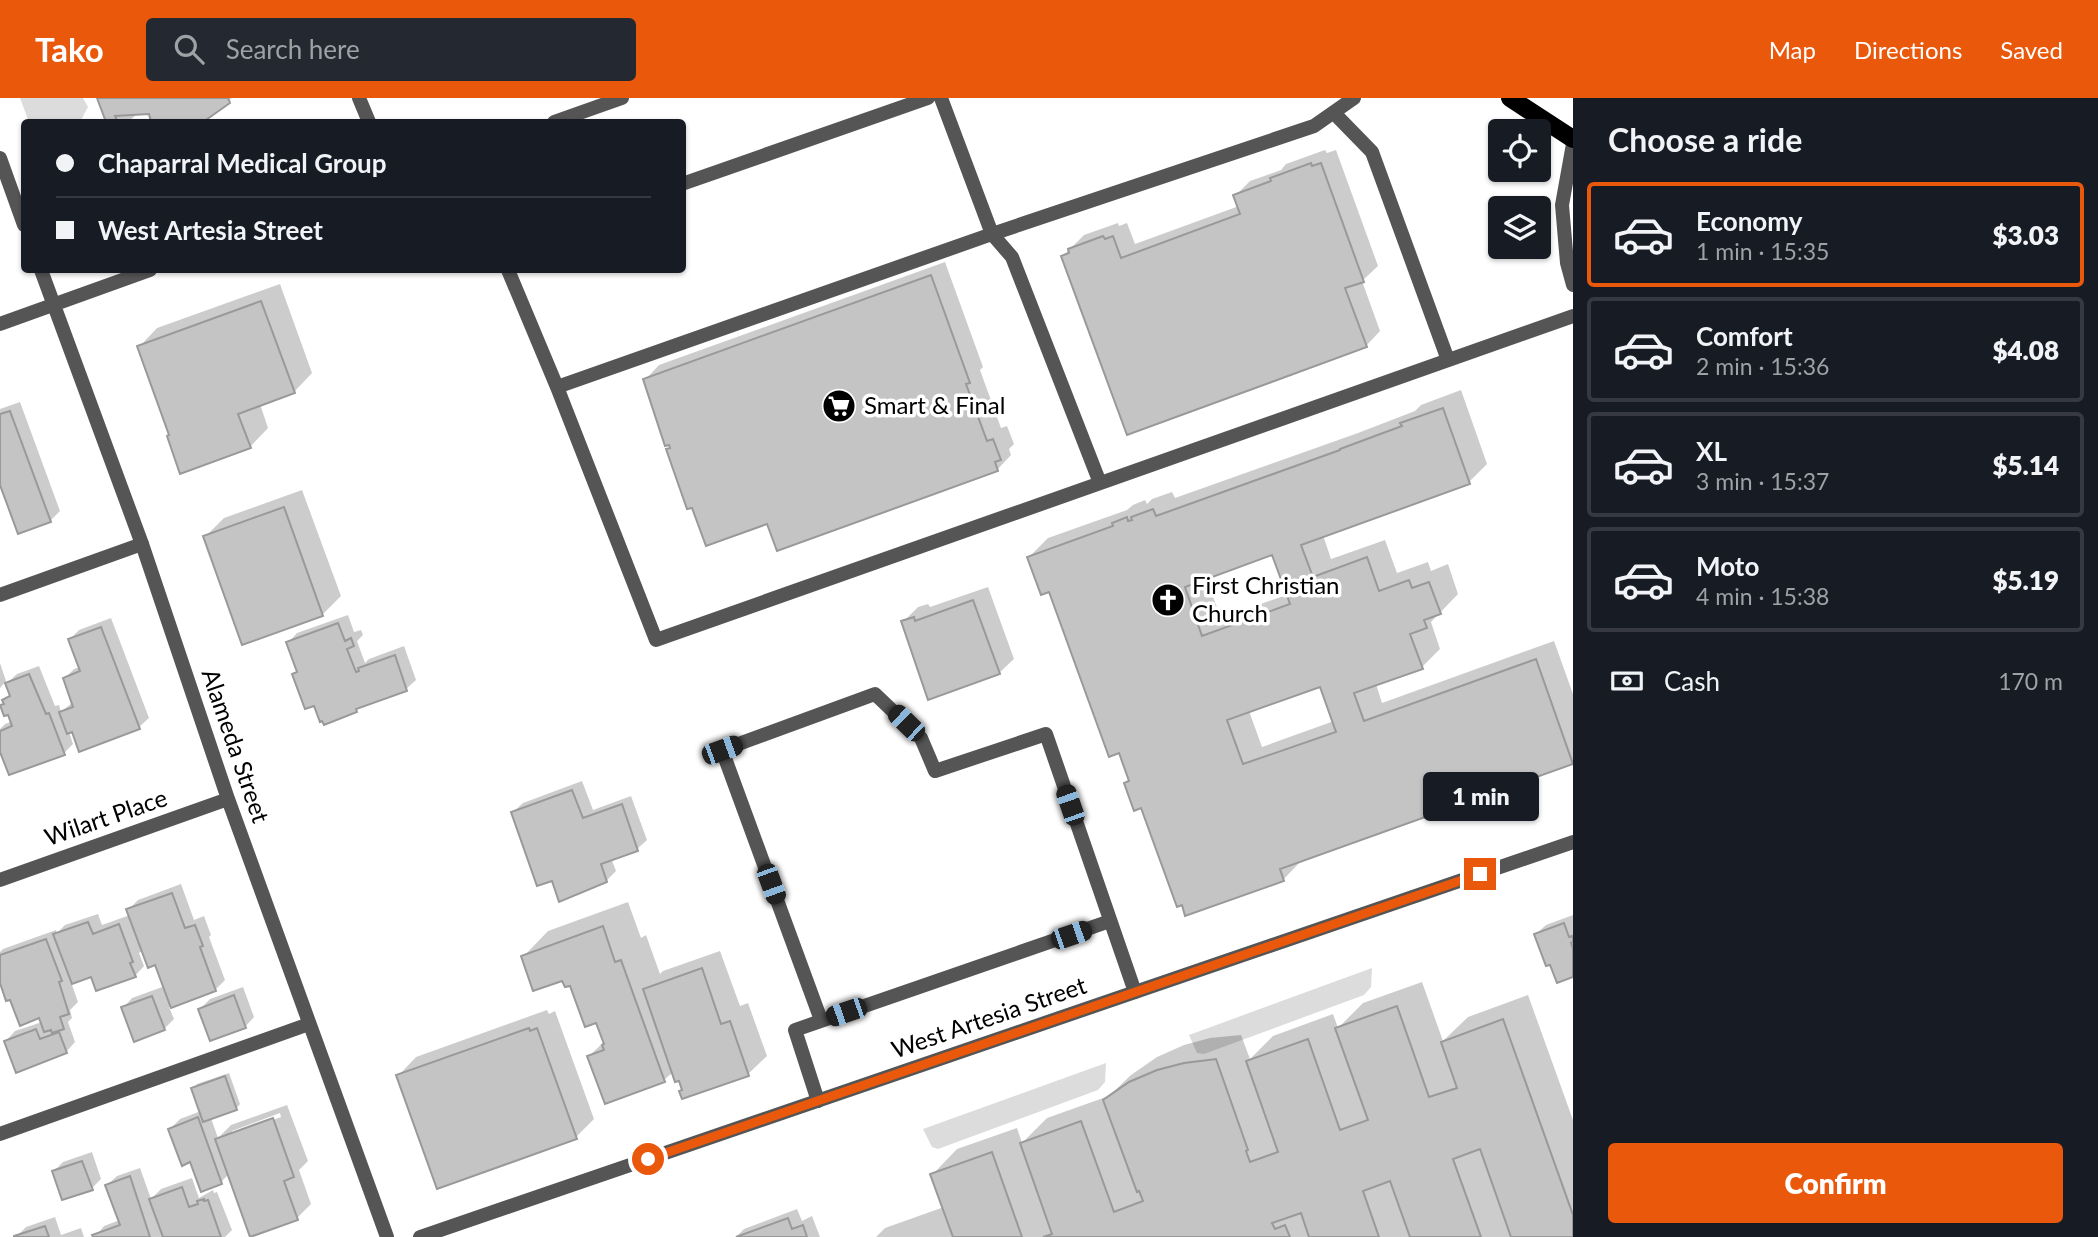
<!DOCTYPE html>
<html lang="en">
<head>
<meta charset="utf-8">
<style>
  :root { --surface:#171b24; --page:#242831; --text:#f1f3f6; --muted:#9ea1a6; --line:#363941; --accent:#ea580c }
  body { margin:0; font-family:Lato,sans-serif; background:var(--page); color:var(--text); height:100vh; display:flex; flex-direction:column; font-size:26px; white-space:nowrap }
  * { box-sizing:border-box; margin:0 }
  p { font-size:23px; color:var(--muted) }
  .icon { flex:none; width:38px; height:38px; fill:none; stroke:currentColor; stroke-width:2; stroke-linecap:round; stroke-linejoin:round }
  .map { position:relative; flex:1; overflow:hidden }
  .sheet { display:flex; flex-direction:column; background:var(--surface); width:525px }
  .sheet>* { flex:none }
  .top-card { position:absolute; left:21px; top:21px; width:665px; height:154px; border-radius:7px; box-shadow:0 2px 5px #0004; display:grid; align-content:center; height:154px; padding:0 35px; background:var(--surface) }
  .fabs { position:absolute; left:1488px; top:21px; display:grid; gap:14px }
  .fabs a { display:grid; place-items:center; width:63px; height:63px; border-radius:7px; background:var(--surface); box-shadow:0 2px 5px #0004; font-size:35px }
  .end { position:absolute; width:32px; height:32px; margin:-16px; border:9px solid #ea580c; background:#fff; box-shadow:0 0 0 4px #fff }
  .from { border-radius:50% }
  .bubble { position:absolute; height:49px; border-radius:7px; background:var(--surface); box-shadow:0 2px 5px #0004; font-size:23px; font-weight:800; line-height:49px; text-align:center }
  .car { position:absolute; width:21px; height:42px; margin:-21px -10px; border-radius:9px; box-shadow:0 0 5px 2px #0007; background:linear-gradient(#222 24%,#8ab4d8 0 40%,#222 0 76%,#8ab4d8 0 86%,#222 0) }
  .top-card b { display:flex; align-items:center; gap:24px; height:66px; font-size:26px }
  .top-card b+b { border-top:2px solid var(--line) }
  .top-card i { width:18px; height:18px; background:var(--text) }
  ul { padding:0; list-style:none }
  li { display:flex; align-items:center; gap:21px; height:105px; margin:0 14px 10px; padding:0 21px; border:4px solid var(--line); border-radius:7px }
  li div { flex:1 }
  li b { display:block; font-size:26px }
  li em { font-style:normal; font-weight:800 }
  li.current { border-color:var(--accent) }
  li>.icon { width:63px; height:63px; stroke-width:1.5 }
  h2 { padding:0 35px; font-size:32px; line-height:84px }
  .pay { display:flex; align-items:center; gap:18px; height:77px; padding:0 35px; font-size:26px }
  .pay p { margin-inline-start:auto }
  .action { display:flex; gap:14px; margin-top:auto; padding:14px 35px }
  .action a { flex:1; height:80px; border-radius:7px; background:var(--accent); color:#fff; font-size:28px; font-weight:800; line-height:80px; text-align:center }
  header { display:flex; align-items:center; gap:42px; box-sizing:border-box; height:98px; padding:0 35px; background:var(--accent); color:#fff }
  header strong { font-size:33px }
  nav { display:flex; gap:38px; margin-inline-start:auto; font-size:24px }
  .search { width:490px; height:63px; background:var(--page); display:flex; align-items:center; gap:18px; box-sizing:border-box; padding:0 24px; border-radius:7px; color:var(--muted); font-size:26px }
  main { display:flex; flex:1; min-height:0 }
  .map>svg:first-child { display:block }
</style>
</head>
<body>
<header>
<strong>Tako</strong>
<div class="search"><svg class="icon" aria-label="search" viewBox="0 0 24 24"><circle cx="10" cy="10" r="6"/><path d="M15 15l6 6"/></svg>Search here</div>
<nav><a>Map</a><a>Directions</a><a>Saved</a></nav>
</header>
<main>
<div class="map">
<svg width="1573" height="1139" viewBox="0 0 1573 1139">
  <rect width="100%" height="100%" fill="#fff"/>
  <path fill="#dcdcdc" d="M20,0h63l5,9 -8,15h-51z
    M1372,870l-1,19 -7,8 -160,59 -7,-1 -8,-18z
    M1106,965l-1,19 -7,8 -160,59 -6,-2 -9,-18z"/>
  <path fill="#0003" fill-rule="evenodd" d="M99,0h133l-32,24h-47l-3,-10 -12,1 -10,9h-20z
    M1325,52l2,3 9,-3 42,116 -16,15 18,50 -14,15 -303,-90 21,-21 34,-12 1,3 8,-3 8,21 104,-38 -4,-10 15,-15 31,-11 5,-6z
    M945,164l38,105 -3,3 21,58 6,-2 7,18 -5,5 2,6 -14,15 -229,52 -96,-75 -27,-67 14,-15z
    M280,186l32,89 -18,19 -34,12 8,24 -18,19 -79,-12 -32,-88 18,-19z
    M1461,292l26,74 -18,18 -146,53 8,24 54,-19 12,33 31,-11 3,9 17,-7 10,30 -27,28 9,27 -18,18 -46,17 6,19 172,-62 19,53v67l-272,100 -18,19 -100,23 -41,-97 -16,-23 4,-4 -80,-189 -21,-33 19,-19 79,-28 6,-5 12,-5 2,4 5,-5 20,-7 3,6 183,-65 57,-22 6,-6zM1274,455l15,41 -68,24 -15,-40zM1321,587l13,36 -72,26 -13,-36z
    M20,304l40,109 -10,10 -50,-41v-71z
    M302,392l39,106 -19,19 -117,-78 19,-19z
    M988,489l26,72 -15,14 -96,-51 15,-15 10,-3 2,3z
    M348,517l6,17 7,-2 2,5 -6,6 8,22 4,-4 35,-13 12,34 -10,9 -43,15 -7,7 -41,-8 -21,-29 4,-3 -10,-28 9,-10z
    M111,520l38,100 -10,9 -70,5 4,12 -9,9 -64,-6v-18l5,-5 8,-3 -11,-15 9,-13 -4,-10 10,-9 22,-8 16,40 4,-1 2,7 12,-10 -8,-24 9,-9 6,-2 -10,-28 9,-9z
    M0,565l6,18 -6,7z
    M582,683l11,29 38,-14 16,44 -10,9 -26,9 5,13 -10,10 -53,-2 -40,-67 10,-9z
    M181,786l13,36 10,-4 7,19 -2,2 16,43 -10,10 -46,17 5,12 -10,10 -41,-21 9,-10 33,-12 -9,-23 -13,-13 -4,3 5,13 -9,10 -43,-1 -21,7 7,20 -8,8 2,8 -4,4 7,20 -9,10 -60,-11 9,-10 27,-9 -2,-6 -40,-38v-26l3,-3 53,-19 1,3 8,-8 33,-11 4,11 28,-10 -2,-5 10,-10z
    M628,804l13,36 5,-3 14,39 3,-3 57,-20 20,55 8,-3 19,53 -19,18 -64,15 -10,-18 -10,9 -75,-24 16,-15 -8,-20 -26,-38 -48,-26 25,-26z
    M1573,817v60l-37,-41 10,-9z
    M1422,884l21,59 25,-24 60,-22 45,125v117h-697l9,-9 59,-21 -12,-32 25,-26 60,-21 5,15 25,-25 59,-21 1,1 24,-23 26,-18 27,-12 26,-7 31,-3 9,24 23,-23 60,-22 5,14 25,-25z
    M243,889l11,30 -9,10 -45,-18 10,-10z
    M547,912l2,4 6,-3 39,108 -18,18 -178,-61 18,-19z
    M229,975l11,31 -4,5 -25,9 7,20 13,-13 56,-20 21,56 -9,9 12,34 -14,14 -68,-44 -8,8 -19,7 -11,-29 -21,-31 10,-10 21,-8 -8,-22 4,-5zM280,1015l1,4 -49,18v-4z
    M92,1054l9,27 -9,9 -38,-17 9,-9z
    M140,1070l11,31 10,-10 31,-11 7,20 14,-8 1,3 3,-1 15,38 -7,7h-130l9,-11 16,-6 -13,-35 10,-9z
    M797,1111l5,12 10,-5 8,21h-84l8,-8z
    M55,1119l6,18 20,-7 3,9h-68l10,-10z"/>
  <path fill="#c4c4c4" stroke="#999" stroke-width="2" fill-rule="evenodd" d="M97,0h131l2,5 -27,19h-52l-2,-8 -34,2 3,6h-12z
    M1311,65l1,3 9,-3 43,119 -19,6 22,59 -240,88 -66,-179 8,-3 -1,-4 35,-13 2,3 8,-3 8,22 119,-44 -7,-19 38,-14 -1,-3z
    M931,177l39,108 -4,1 21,57 6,-2 8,21 -6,2 3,9 -221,80 -10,-27 -61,22 -14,-38 -5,1 -21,-60 4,-1 -1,-3 -4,1 -22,-67z
    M261,203l34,92 -57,21 13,34 -71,26 -13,-38 2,-1 -32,-89z
    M1443,310l27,76 -169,61 12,32 54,-20 12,34 30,-11 3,8 17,-6 12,32 -17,6 3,8 -17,6 13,35 -69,24 10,28 172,-62 37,105 -293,105 4,12 -99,35 -3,-11 -5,2 -36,-99 -7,3 -10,-28 5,-2 -10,-28 -10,4 -60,-165 -8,3 -14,-38 86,-31 -1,-3 15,-6 1,4 4,-1 -1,-3 22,-8 3,7 184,-66v-1l62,-23 -2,-3zM1272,457l18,49 -88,32 -17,-49zM1320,589l16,45 -93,32 -16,-44z
    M10,313l41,111 -33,12 -18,-49v-71z
    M284,409l39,109 -81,29 -39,-109z
    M973,502l27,74 -72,26 -27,-79 13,-4 1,4z
    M338,525l7,18 6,-3 3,8 -7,3 9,23 3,-1 -1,-3 37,-13 12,36 -51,18 1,3 -33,13 -2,-4 -2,1 -6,-16 -9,3 -13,-35 5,-2 -11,-30z
    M101,529l39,102 -61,23 -7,-20 -5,2 -8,-22 14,-5 -10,-29 17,-7 -12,-32z
    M29,576l17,40 3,-1 16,42 -56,20 -9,-23v-21l12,-5 -4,-11 -4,1 -4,-11 4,-1 -2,-4 8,-4 -5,-13z
    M572,692l11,28 39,-14 16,47 -37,13 6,18 -48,20 -7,-21 -15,5 -26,-74z
    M172,795l13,35 10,-3 8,21 -3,1 16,44 -45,17 -16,-43 -7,3 -22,-59z
    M88,824l5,12 26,-10 14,38 -3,1 6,14 -40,14 -5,-14 -19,7 -19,-50z
    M1564,825l5,14 3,-1 1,2v4l-2,1 2,5v29l-16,6 -7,-18 -4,1 -12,-32z
    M603,828l12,36 6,-2 44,122 -60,22 -18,-48 17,-6 -2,-5 2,-1 -8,-21 -11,4 -15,-41 -5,1 -3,-6 -29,10 -12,-35z
    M46,841l16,42 -3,1 10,32 -9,3 4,12 -12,4 -1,-3 -7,2 -5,-14 -19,8 -10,-26 -4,1 -6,-18v-28z
    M702,870l19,56 9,-3 19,55 -67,23 -3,-8 3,-1 -3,-9 -4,1 -32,-93z
    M234,897l12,33 -36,13 -12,-32z
    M152,898l13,34 -31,12 -13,-35z
    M1397,908l32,91 28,-9 -16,-46 62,-23 70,196v22h-62l-31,-88 -27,10 28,78h-71l-20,-56 -27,10 16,46h-70l-8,-24 -29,10 3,6 10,-4 5,12h-247l9,-3 -32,-91 61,-22 33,91 29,-11 -4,-10 -2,1 -34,-92 26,-18 28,-12 27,-7 32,-4 32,91 -2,1 4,11 28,-10 -32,-91 62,-22 32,91 28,-10 -33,-92z
    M529,930l1,3 7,-3 40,111 -140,50 -41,-114z
    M36,931l4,10 19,-7 8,21 -51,20 -12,-32z
    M225,978l12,34 -34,12 -12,-34z
    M198,1019l24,67 -21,8 -11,-30 -8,4 -14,-37z
    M273,1020l21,59 -10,4 14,39 -48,17 -35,-98z
    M992,1054l30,85h-69l-23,-63z
    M82,1063l11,29 -31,10 -10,-29z
    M130,1078l20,61h-57l-1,-2 28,-10 -15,-40z
    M182,1089l7,20 9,-3 -1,-3 7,-2v2l4,-1 13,37h-58l-14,-38z
    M788,1120l4,11 11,-4 4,12h-71z
    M45,1128l4,11h-35v-1z"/>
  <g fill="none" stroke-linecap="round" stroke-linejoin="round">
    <path stroke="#555" stroke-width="14" d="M359,0l10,24
      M941,0l51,136 20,23 88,226
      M1334,15l38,39 76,208
      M682,86l246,-86
      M508,172l49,117 435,-153 322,-108 40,-28
      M557,289l99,253 917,-324
      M0,497l142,-51
      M821,922l-99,-270 153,-56 46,44 14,33 111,-37 89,258
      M818,1003l-23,-71 315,-109
      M0,1036l309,-110"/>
    <path stroke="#555" stroke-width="14" d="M554,24l68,-24
      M0,60l24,67
      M41,172l101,274 86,255 159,438
      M0,226l150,-54
      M0,782l228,-81
      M420,1139l1153,-395"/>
    <path stroke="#555" stroke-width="14" d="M1573,46l-11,61 5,58 6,22"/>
    <path stroke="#000" stroke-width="18" d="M1510,0l63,41"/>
  </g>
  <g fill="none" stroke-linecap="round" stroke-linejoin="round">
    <path stroke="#ea580c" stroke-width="9" d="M648,1061l832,-285"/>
  </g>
  <defs>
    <symbol id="supermarket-disc" viewBox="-11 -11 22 22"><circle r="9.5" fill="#000" stroke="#fff"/><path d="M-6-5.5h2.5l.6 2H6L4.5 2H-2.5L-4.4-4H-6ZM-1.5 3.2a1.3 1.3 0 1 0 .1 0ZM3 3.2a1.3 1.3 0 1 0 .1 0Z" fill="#fff"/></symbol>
    <symbol id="church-disc" viewBox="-11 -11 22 22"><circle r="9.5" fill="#000" stroke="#fff"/><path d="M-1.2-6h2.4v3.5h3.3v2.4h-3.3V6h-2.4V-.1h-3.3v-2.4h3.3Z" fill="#fff"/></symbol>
  </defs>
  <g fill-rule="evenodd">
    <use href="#supermarket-disc" x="820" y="289" width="38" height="38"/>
    <use href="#church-disc" x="1149" y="483" width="38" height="38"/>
  </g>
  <g text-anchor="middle" stroke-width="7" stroke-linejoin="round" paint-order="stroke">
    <g font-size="24" fill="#000" stroke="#fff" text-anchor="start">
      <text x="864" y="316">Smart &amp; Final</text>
      <text x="1192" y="496">First Christian<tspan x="1192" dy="28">Church</tspan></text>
    </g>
    <g font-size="24" fill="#000" stroke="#fff">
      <text transform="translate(235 648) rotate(71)" y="8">Alameda Street</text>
      <text transform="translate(106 720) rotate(-19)" y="8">Wilart Place</text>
      <text transform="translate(989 920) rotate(-19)" y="8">West Artesia Street</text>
    </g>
  </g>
</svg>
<div class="fabs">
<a><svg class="icon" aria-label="locate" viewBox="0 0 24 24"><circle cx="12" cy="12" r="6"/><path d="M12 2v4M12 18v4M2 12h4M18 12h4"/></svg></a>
<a><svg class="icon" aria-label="layers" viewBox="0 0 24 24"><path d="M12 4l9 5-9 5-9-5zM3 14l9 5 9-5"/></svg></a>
</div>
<i class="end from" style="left:648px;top:1061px"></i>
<i class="end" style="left:1480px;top:776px"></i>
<div class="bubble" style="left:1423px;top:674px;width:116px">1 min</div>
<i class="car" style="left:906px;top:625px;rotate:314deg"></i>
<i class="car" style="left:722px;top:652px;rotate:70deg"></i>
<i class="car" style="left:1070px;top:707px;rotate:341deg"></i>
<i class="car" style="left:771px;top:786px;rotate:160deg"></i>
<i class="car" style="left:1071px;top:837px;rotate:71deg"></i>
<i class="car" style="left:846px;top:914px;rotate:251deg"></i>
<div class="top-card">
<b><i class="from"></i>Chaparral Medical Group</b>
<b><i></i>West Artesia Street</b>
</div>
</div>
<section class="sheet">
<h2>Choose a ride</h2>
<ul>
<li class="current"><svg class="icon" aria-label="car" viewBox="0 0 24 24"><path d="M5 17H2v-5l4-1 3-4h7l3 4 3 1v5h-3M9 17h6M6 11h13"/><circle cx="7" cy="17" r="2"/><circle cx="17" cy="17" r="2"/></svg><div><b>Economy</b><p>1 min · 15:35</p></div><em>$3.03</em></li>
<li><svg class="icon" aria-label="car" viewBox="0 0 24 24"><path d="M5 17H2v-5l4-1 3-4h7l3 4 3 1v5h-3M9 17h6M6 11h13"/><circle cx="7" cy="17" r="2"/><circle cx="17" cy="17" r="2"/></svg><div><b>Comfort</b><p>2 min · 15:36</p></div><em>$4.08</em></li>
<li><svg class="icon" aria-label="car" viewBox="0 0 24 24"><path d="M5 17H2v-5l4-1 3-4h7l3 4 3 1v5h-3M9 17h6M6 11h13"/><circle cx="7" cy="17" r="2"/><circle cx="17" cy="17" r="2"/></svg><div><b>XL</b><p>3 min · 15:37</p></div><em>$5.14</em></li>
<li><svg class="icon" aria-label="car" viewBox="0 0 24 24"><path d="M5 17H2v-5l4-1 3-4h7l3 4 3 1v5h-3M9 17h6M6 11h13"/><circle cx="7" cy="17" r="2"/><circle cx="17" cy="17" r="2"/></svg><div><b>Moto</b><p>4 min · 15:38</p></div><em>$5.19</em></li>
</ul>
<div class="pay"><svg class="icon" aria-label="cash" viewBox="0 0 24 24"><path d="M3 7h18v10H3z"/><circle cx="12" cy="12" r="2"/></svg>Cash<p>170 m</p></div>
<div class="action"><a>Confirm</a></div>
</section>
</main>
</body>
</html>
